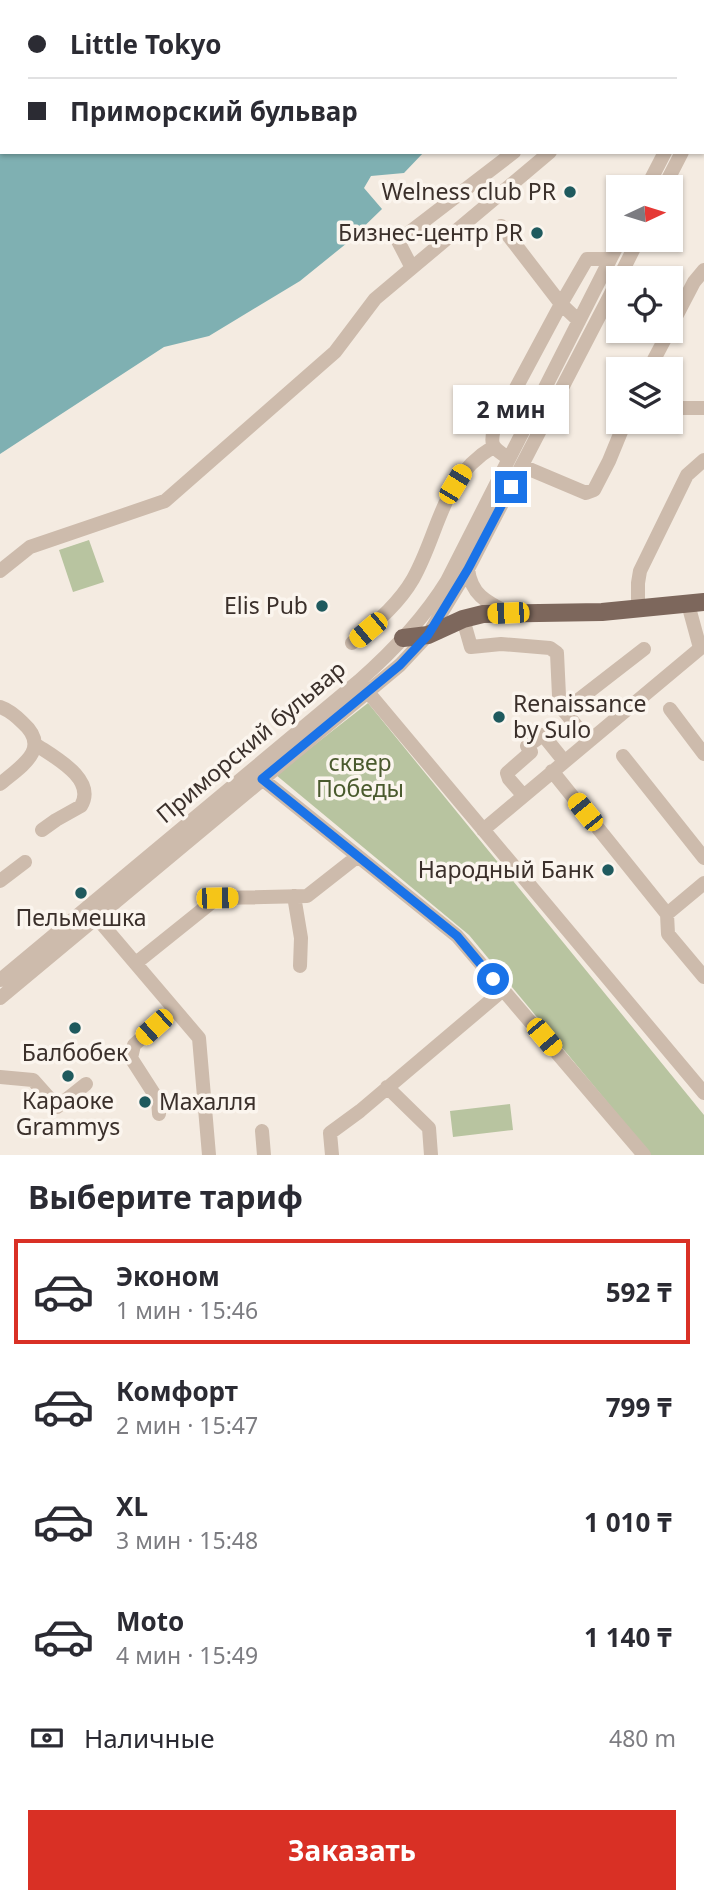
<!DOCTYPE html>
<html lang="ru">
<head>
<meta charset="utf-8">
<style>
  :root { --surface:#fff; --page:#f7f7f7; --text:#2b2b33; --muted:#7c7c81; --line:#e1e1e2; --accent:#d93025 }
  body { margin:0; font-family:"Noto Sans",sans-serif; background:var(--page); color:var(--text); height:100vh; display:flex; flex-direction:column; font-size:26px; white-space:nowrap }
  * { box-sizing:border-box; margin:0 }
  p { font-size:23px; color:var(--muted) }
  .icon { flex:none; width:38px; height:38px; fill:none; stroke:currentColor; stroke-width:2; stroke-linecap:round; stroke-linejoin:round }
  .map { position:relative; height:1155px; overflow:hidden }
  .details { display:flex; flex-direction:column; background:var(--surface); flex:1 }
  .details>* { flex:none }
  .guide { position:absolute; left:0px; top:0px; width:705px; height:154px; box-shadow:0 2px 5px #0004; display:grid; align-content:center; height:154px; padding:0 28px; background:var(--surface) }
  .needle { width:46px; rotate:86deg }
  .tools { position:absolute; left:606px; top:175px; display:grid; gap:14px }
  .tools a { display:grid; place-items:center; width:77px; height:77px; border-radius:0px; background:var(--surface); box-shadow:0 2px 5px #0004; font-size:35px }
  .end { position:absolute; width:32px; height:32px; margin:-16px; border:9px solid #1a73e8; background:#fff; box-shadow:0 0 0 4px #fff }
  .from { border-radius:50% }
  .bubble { position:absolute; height:49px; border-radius:0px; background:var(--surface); box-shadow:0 2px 5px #0004; font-size:23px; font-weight:700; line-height:49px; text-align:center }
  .car { position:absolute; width:21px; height:42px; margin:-21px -10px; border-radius:9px; box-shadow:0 0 5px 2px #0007; background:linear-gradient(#f5c518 24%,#345 0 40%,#f5c518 0 76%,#345 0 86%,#f5c518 0) }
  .guide b { display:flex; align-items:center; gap:24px; height:66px; font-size:26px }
  .guide b+b { border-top:2px solid var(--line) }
  .guide i { width:18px; height:18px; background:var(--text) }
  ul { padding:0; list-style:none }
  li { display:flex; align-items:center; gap:21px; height:105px; margin:0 14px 10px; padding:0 14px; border:4px solid transparent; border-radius:0px }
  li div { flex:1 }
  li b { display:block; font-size:26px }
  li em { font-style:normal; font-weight:700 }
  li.current { border-color:var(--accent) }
  li>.icon { width:63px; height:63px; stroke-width:1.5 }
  h2 { padding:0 28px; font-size:32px; line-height:84px }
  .pay { display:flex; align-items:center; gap:18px; height:77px; padding:0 28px; font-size:26px }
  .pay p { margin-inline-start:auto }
  .primary-button { display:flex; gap:14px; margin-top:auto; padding:14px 28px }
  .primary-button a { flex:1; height:80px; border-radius:0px; background:var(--accent); color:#fff; font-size:28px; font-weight:700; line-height:80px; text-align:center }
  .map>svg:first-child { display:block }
</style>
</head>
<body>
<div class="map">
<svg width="704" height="1155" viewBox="0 0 704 1155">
  <rect width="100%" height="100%" fill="#f4ebe1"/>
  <path fill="#b8c4a0" d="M89,540l15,42 -31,10 -14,-42z
    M368,703l336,412v40h-53l-182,-220 -193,-160z
    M510,1104l3,26 -60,7 -3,-26z"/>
  <path fill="#7fb0b2" d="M0,0h414l-412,2v150h422l-20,21 -33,3 -7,12 18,21 -35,34 -47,38 -91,55 -45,11 -164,107z"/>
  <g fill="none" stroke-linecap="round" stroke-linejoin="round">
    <path stroke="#cdbbac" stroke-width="14" d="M704,78v-1
      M704,109v-1
      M647,187l18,-35
      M664,187l18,-35
      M501,226l60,78 -67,125c-5,19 1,19 15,30
      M412,268l-14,-27 116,-89
      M619,278l19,-38
      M579,321l-18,-17 26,-45h23
      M670,328l24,-46 10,-12
      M649,369l20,-38
      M670,408h34
      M522,466l64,27 8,-3 15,-29 16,-39
      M468,569c3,25 18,33 39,43
      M0,571l30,-24 135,-46 170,-149 40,-53 175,-147
      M688,604l12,44
      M638,609v-26l2,-12 47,-96 17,-15
      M463,619l8,28 30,-3 49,4 7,5 2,43 5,15 24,29
      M352,643c22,-19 46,-38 61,-64 27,-48 28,-101 80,-132
      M362,685l342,408
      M0,707c9,3 16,9 23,16 29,26 -3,44 -23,61
      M670,709l34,45
      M564,711l80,-62
      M35,744c19,13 62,35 46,62l-25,14 -14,10
      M623,756l81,102
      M552,771l115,143
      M256,774l201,162 187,219
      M523,795l-14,-16 -2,-6 24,-21 -4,-6 16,-11 21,26
      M483,830l221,-185
      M0,881l25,-19
      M704,883l-37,31 1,20 36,43
      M294,896l7,42 -1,28
      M96,917l103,121 10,117
      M136,963l81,-65 90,-2 51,-40
      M0,980l359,-299c34,-30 64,-61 88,-100l173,-341
      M0,998l400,-333 28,-30 40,-66 150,-289
      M0,1077l33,3 24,27 29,-23
      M387,1087l42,41 2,27
      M159,1114l-1,-14 -27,-42 3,-13 40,-36
      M262,1131l2,24
      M332,1155l-2,-22 30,-22 143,-121"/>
    <path stroke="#7d675c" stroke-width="18" d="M403,638l25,-3 35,-16 20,-5 119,-2 102,-10"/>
  </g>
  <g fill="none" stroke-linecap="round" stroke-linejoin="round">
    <path stroke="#1a73e8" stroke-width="9" d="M493,979l-36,-43 -195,-157 138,-114 28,-30 40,-66 43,-82"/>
  </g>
  <g fill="#1f5a5e" stroke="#fbf5ee" stroke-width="2.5">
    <circle cx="570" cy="192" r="7"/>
    <circle cx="537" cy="233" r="7"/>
    <circle cx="322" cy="606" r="7"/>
    <circle cx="499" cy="717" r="7"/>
    <circle cx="608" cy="870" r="7"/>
    <circle cx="81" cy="893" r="7"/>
    <circle cx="75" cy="1028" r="7"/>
    <circle cx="68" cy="1076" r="7"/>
    <circle cx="145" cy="1102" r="7"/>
  </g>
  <g text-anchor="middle" stroke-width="7" stroke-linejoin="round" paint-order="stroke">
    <g font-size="23" fill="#3b302b" stroke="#fbf5ee" text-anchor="end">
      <text x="556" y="200">Welness club PR</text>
      <text x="523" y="241">Бизнес-центр PR</text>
      <text x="308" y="614">Elis Pub</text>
      <text x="513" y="712" text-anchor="start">Renaissance<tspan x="513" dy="26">by Sulo</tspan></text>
      <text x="594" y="878">Народный Банк</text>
      <text x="81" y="926" text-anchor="middle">Пельмешка</text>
      <text x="75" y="1061" text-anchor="middle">Балбобек</text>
      <text x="68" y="1109" text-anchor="middle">Караоке<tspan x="68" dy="26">Grammys</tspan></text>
      <text x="159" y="1110" text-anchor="start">Махалля</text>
    </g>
    <g font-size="23" fill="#3b302b" stroke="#fbf5ee">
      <text transform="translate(251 742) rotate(-40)" y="8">Приморский бульвар</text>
    </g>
    <g font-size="23" fill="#4a5a2e" stroke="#fbf5ee">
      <text x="360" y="771">сквер<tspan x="360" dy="26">Победы</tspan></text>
    </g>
  </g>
</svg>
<div class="tools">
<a><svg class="needle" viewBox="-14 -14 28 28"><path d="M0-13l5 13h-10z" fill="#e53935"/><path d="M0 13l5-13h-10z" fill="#7c7c81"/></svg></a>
<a><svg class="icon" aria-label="locate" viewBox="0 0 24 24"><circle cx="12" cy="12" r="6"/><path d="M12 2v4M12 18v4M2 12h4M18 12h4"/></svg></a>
<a><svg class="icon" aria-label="layers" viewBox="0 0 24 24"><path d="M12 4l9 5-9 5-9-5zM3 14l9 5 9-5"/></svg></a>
</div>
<i class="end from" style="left:493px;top:979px"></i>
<i class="end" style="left:511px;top:487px"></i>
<div class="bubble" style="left:453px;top:385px;width:116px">2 мин</div>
<i class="car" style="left:455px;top:484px;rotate:31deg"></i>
<i class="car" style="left:508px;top:613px;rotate:268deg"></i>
<i class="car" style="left:368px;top:630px;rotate:230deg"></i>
<i class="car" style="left:585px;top:812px;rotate:321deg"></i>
<i class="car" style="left:217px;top:898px;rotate:89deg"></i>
<i class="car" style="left:154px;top:1027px;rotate:228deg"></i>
<i class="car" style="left:544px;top:1037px;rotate:140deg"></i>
<div class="guide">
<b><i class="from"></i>Little Tokyo</b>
<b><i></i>Приморский бульвар</b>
</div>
</div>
<section class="details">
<h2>Выберите тариф</h2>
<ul>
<li class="current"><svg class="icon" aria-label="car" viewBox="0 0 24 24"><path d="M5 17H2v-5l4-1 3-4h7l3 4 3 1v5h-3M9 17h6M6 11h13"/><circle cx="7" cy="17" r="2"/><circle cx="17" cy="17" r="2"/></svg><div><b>Эконом</b><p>1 мин · 15:46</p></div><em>592 ₸</em></li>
<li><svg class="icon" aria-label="car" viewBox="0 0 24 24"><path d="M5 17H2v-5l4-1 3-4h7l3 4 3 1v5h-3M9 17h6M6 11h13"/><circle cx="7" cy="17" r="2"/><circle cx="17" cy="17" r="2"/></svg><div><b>Комфорт</b><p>2 мин · 15:47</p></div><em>799 ₸</em></li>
<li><svg class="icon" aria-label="car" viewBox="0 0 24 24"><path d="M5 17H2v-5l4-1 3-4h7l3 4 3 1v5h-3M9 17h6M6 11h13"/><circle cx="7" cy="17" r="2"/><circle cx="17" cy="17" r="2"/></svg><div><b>XL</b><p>3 мин · 15:48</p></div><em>1 010 ₸</em></li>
<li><svg class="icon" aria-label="car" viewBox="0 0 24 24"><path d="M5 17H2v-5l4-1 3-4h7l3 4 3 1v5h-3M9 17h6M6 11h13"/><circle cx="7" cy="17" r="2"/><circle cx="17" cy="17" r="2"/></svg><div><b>Moto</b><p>4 мин · 15:49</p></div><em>1 140 ₸</em></li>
</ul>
<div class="pay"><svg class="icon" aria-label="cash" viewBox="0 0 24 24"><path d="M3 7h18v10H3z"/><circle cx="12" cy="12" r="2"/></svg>Наличные<p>480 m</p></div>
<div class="primary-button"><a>Заказать</a></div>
</section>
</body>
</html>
